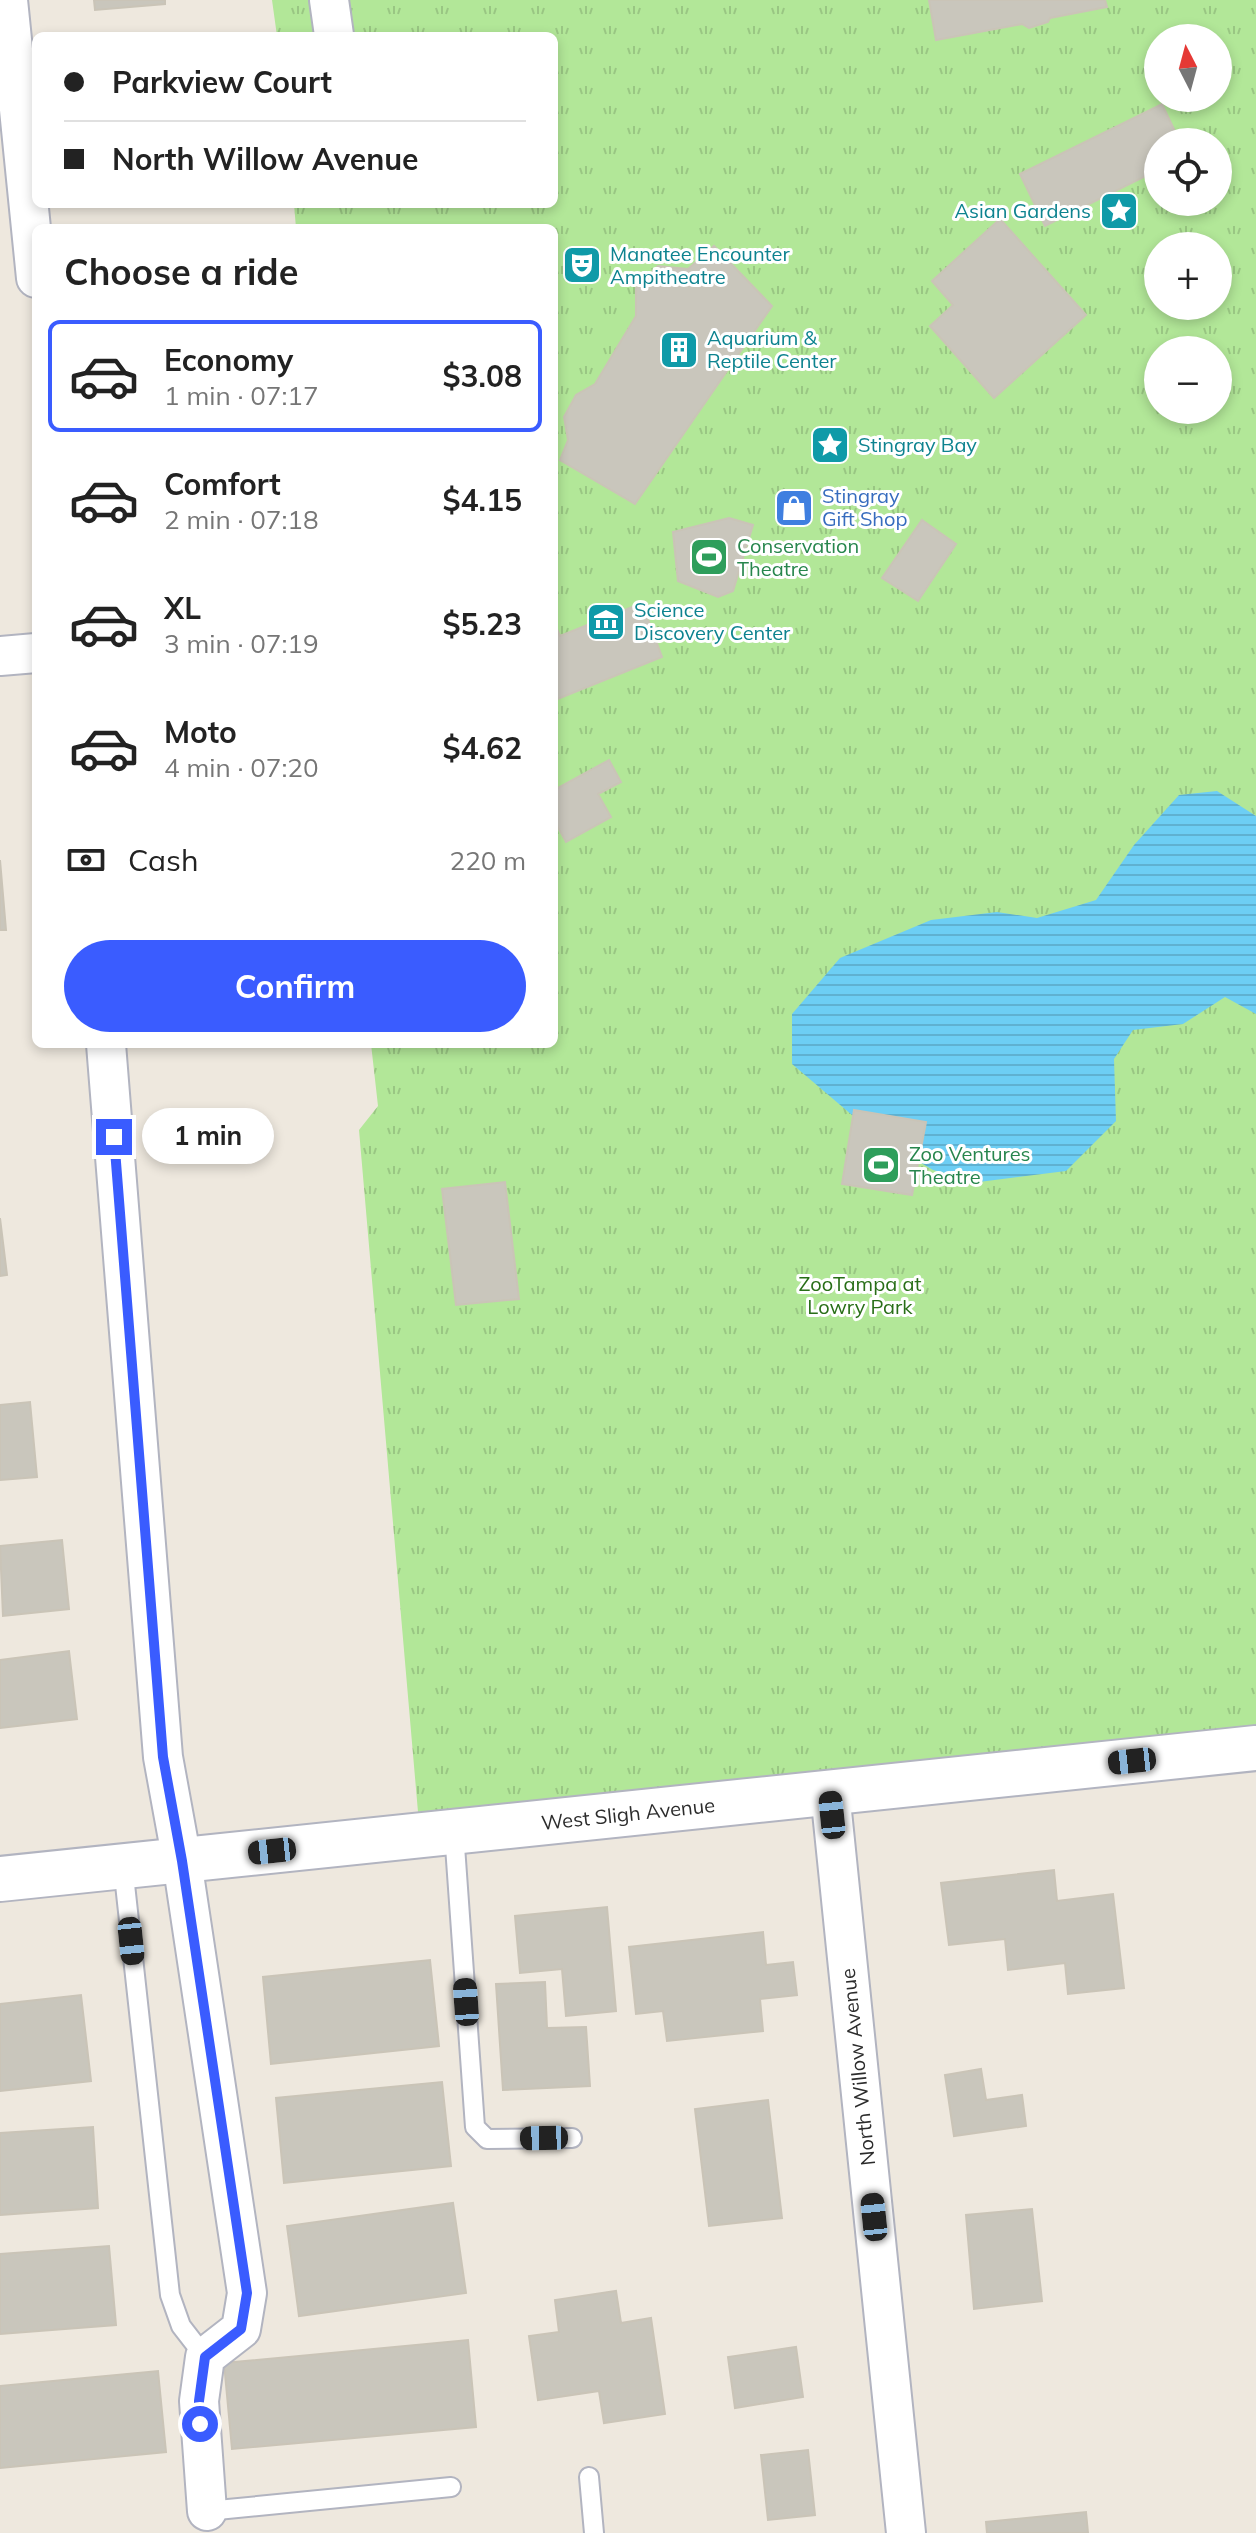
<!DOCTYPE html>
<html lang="en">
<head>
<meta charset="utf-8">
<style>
  :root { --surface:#fff; --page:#f2f2f2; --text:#222; --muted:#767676; --line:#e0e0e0; --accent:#3a5cff }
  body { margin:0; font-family:Mulish,sans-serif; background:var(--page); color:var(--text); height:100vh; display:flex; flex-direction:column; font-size:30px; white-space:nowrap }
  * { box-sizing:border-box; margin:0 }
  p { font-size:26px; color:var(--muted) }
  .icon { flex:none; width:44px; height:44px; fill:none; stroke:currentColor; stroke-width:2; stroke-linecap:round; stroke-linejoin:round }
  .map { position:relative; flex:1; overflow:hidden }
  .details { position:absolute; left:32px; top:224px; width:526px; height:824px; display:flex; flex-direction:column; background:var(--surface); border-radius:12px; box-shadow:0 4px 12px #0003 }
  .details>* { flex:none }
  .hud { position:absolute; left:32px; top:32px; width:526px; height:176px; border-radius:12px; box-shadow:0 4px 12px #0003; display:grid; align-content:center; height:176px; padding:0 32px; background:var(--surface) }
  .needle { width:52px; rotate:354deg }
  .controls { position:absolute; left:1144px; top:24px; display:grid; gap:16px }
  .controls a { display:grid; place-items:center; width:88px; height:88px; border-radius:50%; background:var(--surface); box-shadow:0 4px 12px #0003; font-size:40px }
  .end { position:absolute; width:36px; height:36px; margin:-18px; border:10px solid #3a5cff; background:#fff; box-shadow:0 0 0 4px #fff }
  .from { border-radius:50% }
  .bubble { position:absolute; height:56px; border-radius:28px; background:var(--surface); box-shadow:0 4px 12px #0003; font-size:26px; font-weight:700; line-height:56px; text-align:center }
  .car { position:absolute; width:24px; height:48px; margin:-24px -12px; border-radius:10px; box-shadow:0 0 6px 2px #0007; background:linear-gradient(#222 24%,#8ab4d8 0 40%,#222 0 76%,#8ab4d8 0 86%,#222 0) }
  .hud b { display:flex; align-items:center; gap:28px; height:76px; font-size:30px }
  .hud b+b { border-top:2px solid var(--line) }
  .hud i { width:20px; height:20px; background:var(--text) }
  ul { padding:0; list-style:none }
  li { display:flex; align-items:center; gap:24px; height:112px; margin:0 16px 12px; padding:0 16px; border:4px solid transparent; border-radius:12px }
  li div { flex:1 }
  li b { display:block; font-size:30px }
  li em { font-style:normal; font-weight:700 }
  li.current { border-color:var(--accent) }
  li>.icon { width:72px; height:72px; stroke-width:1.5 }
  h2 { padding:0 32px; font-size:36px; line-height:96px }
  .pay { display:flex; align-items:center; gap:20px; height:88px; padding:0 32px; font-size:30px }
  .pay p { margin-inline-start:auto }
  .cta { display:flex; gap:16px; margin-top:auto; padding:16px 32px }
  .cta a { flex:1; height:92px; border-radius:48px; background:var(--accent); color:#fff; font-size:32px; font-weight:700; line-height:92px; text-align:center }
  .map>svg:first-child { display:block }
</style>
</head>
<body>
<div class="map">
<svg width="1256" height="2533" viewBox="0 0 1256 2533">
  <defs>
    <pattern id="grass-tufts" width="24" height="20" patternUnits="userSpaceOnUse" patternTransform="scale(2)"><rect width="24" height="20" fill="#b2e798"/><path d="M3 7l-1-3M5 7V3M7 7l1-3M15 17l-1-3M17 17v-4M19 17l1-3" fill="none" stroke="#99c683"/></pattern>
    <pattern id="water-rules" width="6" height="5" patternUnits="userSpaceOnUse" patternTransform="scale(2)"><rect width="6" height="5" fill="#6dcef4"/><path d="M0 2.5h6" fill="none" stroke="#5fb1d1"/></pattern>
  </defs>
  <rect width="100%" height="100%" fill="#eee8de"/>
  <path fill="url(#grass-tufts)" fill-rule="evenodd" d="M272,0h984v1726l-838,86 -59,-682 19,-24 -7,-62h183v-816h-258l-2,-24h260v-168h-277zM1158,38h60v60h-60zM1158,142h60v60h-60zM1158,246h60v60h-60zM1158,350h60v60h-60z"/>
  <path fill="url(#water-rules)" d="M1217,791l39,25v198l-31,-17 -42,27 -50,6 -19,29 2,62 -50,50 -87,11 -46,-12 -54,-32 -87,-74v-50l48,-56 91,-38 66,-8 40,6 59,-18 38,-55 45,-50z"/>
  <path fill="#c9c6bc" stroke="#cac4b7" stroke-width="2" d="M94,0h71v4l-70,6z
    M929,0h176l2,7 -57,11 -2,4 -19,6 -7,-4 -86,16z
    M1162,104l18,38h-22v28l-113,56 -25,-52z
    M1000,219l86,96 -92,83 -64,-72 23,-21 -21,-24z
    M714,246l58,60 -137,198 -75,-44 8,-20 -4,-23 12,-22 19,-11 41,-68v-28l22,-22 30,3z
    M729,518l24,7 -20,66 -15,6 -40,-16 -5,-49z
    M922,520l34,24 -38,57 -36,-23z
    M642,603l20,54 -107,43 -1,-78 6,14z
    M609,760l12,22 -23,12 13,23 -45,25 -12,-22v-30z
    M0,860l6,70h-6z
    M854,1110l72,12 -14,73 -70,-11z
    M505,1182l14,117 -63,6 -14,-116z
    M0,1218l7,57 -7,1z
    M30,1402l7,75 -37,3v-75z
    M62,1540l7,69 -66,7 -3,-70z
    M69,1651l8,68 -77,9v-68z
    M1054,1870l3,31 56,-7 11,94 -56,6 -3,-31 -57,7 -3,-31 -56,6 -8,-62z
    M607,1907l9,104 -50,5 -4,-47 -42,4 -5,-57z
    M763,1932l3,33 27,-3 4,33 -37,4 3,32 -96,10 -4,-30 -27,3 -7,-67z
    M430,1960l9,86 -168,18 -8,-87z
    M545,1982l2,46 39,-1 4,59 -87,4 -7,-106z
    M81,1995l10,86 -91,10v-87z
    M981,2069l5,31 36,-5 4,31 -72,10 -9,-61z
    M442,2082l9,84 -167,17 -8,-85z
    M768,2100l14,118 -73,8 -14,-117z
    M93,2127l5,81 -98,7v-82z
    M453,2203l13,90 -167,23 -12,-90z
    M1032,2209l10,92 -68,8 -8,-94z
    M109,2246l7,79 -116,9v-80z
    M616,2291l5,32 30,-5 14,96 -61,9 -5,-32 -61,9 -9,-64 30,-4 -4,-32z
    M468,2340l8,87 -244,22 -8,-86z
    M796,2347l7,50 -68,11 -7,-51z
    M158,2371l8,81 -166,16v-82z
    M808,2450l7,65 -47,5 -7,-65z
    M1086,2512l2,21h-101l-1,-11z"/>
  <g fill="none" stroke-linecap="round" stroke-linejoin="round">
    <defs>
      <path id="service" d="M454,1832l21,295 12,12 85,-1
        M123,1866l47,429 11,31 24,31
        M589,2477l5,56
        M207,2511l244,-24"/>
      <path id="minor" d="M8,0l28,278
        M329,0l5,35
        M0,656l36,-3
        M106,1044l57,713 19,104 65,432 -6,36 -36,28 -6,44 8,110
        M830,1792l76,741"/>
      <path id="secondary" d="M0,1879l1256,-131"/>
    </defs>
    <use href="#service" stroke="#b2b4c0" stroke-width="22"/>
    <use href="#minor" stroke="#b2b4c0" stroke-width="42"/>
    <use href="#secondary" stroke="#b2b4c0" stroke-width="48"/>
    <use href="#service" stroke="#fff" stroke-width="18"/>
    <use href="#minor" stroke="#fff" stroke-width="38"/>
    <use href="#secondary" stroke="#fff" stroke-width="44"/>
  </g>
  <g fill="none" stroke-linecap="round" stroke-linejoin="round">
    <path stroke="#3a5cff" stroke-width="10" d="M114,1137l49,620 19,104 65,432 -6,36 -36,28 -6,44 1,23"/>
  </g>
  <defs>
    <symbol id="sight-square" viewBox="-11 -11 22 22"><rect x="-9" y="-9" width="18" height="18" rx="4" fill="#0f9aa8" stroke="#fff"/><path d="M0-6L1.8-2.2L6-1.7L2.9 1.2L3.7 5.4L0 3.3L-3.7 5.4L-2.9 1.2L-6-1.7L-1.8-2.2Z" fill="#fff"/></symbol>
    <symbol id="theatre-square" viewBox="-11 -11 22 22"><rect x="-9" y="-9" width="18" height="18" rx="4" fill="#0f9aa8" stroke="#fff"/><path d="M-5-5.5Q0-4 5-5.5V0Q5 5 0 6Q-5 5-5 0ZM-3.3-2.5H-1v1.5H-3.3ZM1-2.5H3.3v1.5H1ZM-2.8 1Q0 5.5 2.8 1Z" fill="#fff"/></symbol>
    <symbol id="building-square" viewBox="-11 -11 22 22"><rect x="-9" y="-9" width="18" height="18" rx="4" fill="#0f9aa8" stroke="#fff"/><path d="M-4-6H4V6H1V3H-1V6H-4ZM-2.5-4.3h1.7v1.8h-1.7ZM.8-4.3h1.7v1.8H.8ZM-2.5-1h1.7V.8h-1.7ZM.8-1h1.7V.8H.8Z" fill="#fff"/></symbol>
    <symbol id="shop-square" viewBox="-11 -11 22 22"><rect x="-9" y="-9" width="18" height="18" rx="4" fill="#3f7fe0" stroke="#fff"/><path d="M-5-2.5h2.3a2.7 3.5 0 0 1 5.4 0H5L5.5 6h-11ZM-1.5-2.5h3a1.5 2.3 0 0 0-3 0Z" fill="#fff"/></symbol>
    <symbol id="stadium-square" viewBox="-11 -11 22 22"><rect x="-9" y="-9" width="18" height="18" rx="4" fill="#2e9e5b" stroke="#fff"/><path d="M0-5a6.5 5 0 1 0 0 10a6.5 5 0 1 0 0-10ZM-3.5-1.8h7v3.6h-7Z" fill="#fff"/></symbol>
    <symbol id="museum-square" viewBox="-11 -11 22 22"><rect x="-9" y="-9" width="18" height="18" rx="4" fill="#0f9aa8" stroke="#fff"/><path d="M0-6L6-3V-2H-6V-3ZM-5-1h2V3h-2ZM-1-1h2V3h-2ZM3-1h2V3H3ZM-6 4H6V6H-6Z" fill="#fff"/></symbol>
  </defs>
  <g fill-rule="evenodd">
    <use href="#sight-square" x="1097" y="189" width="44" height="44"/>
    <use href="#theatre-square" x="560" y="243" width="44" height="44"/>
    <use href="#building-square" x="657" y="328" width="44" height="44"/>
    <use href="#sight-square" x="808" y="423" width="44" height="44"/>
    <use href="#shop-square" x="772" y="486" width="44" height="44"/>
    <use href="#stadium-square" x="687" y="535" width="44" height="44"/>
    <use href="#museum-square" x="584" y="600" width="44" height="44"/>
    <use href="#stadium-square" x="859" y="1143" width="44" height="44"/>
  </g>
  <g text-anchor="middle" stroke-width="6" stroke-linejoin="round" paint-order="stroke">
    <g font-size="20" fill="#0d838f" stroke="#fff" text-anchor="start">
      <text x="1091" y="218" text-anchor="end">Asian Gardens</text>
      <text x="610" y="261">Manatee Encounter<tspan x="610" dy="23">Ampitheatre</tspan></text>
      <text x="707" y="345">Aquarium &amp;<tspan x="707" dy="23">Reptile Center</tspan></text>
      <text x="858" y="452">Stingray Bay</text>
      <text x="634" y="617">Science<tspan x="634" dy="23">Discovery Center</tspan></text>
    </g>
    <g font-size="20" fill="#366cbe" stroke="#fff" text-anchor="start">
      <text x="822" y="503">Stingray<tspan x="822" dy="23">Gift Shop</tspan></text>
    </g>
    <g font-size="20" fill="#27864d" stroke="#fff" text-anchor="start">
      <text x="737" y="553">Conservation<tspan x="737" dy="23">Theatre</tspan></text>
      <text x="909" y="1161">Zoo Ventures<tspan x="909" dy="23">Theatre</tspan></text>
    </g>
    <g font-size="20" fill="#286e17" stroke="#fff">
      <text x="860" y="1291">ZooTampa at<tspan x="860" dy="23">Lowry Park</tspan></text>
    </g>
    <g font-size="20" fill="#2c2c2c" stroke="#fff">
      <text transform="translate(628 1814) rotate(-6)" y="7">West Sligh Avenue</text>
      <text transform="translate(858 2067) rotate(-96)" y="7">North Willow Avenue</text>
    </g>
  </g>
</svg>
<div class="controls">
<a><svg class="needle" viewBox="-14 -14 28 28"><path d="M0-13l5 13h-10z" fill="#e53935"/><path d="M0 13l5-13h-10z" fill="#767676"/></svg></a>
<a><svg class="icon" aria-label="locate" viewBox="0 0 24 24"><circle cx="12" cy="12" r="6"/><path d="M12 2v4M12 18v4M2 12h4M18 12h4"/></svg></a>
<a>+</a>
<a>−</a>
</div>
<i class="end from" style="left:200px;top:2424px"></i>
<i class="end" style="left:114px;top:1137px"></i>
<div class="bubble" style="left:142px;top:1108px;width:132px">1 min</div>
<i class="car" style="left:1132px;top:1761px;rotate:264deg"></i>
<i class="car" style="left:832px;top:1815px;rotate:354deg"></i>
<i class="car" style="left:272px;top:1851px;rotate:264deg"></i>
<i class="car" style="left:131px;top:1941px;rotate:174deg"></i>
<i class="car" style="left:466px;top:2002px;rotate:356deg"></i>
<i class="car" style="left:544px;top:2138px;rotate:269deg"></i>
<i class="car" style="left:874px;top:2217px;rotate:354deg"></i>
<div class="hud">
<b><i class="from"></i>Parkview Court</b>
<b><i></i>North Willow Avenue</b>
</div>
<section class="details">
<h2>Choose a ride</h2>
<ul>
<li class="current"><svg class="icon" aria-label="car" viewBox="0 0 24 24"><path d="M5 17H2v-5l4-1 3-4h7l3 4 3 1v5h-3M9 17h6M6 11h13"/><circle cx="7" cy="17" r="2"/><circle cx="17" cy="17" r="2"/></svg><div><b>Economy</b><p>1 min · 07:17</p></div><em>$3.08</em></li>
<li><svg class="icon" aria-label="car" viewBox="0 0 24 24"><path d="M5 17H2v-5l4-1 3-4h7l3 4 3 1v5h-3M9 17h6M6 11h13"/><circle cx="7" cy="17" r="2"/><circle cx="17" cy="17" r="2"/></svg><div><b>Comfort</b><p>2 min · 07:18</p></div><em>$4.15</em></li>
<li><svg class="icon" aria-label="car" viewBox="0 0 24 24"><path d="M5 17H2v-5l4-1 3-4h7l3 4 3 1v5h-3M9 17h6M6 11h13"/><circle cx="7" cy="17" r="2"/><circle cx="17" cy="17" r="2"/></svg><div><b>XL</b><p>3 min · 07:19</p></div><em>$5.23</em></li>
<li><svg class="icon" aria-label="car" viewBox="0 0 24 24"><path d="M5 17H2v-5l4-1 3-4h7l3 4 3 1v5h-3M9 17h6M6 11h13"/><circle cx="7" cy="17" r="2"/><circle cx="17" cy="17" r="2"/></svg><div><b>Moto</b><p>4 min · 07:20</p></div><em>$4.62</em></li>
</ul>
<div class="pay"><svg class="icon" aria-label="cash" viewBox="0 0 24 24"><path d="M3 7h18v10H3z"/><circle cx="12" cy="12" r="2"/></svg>Cash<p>220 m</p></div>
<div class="cta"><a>Confirm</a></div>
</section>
</div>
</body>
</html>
